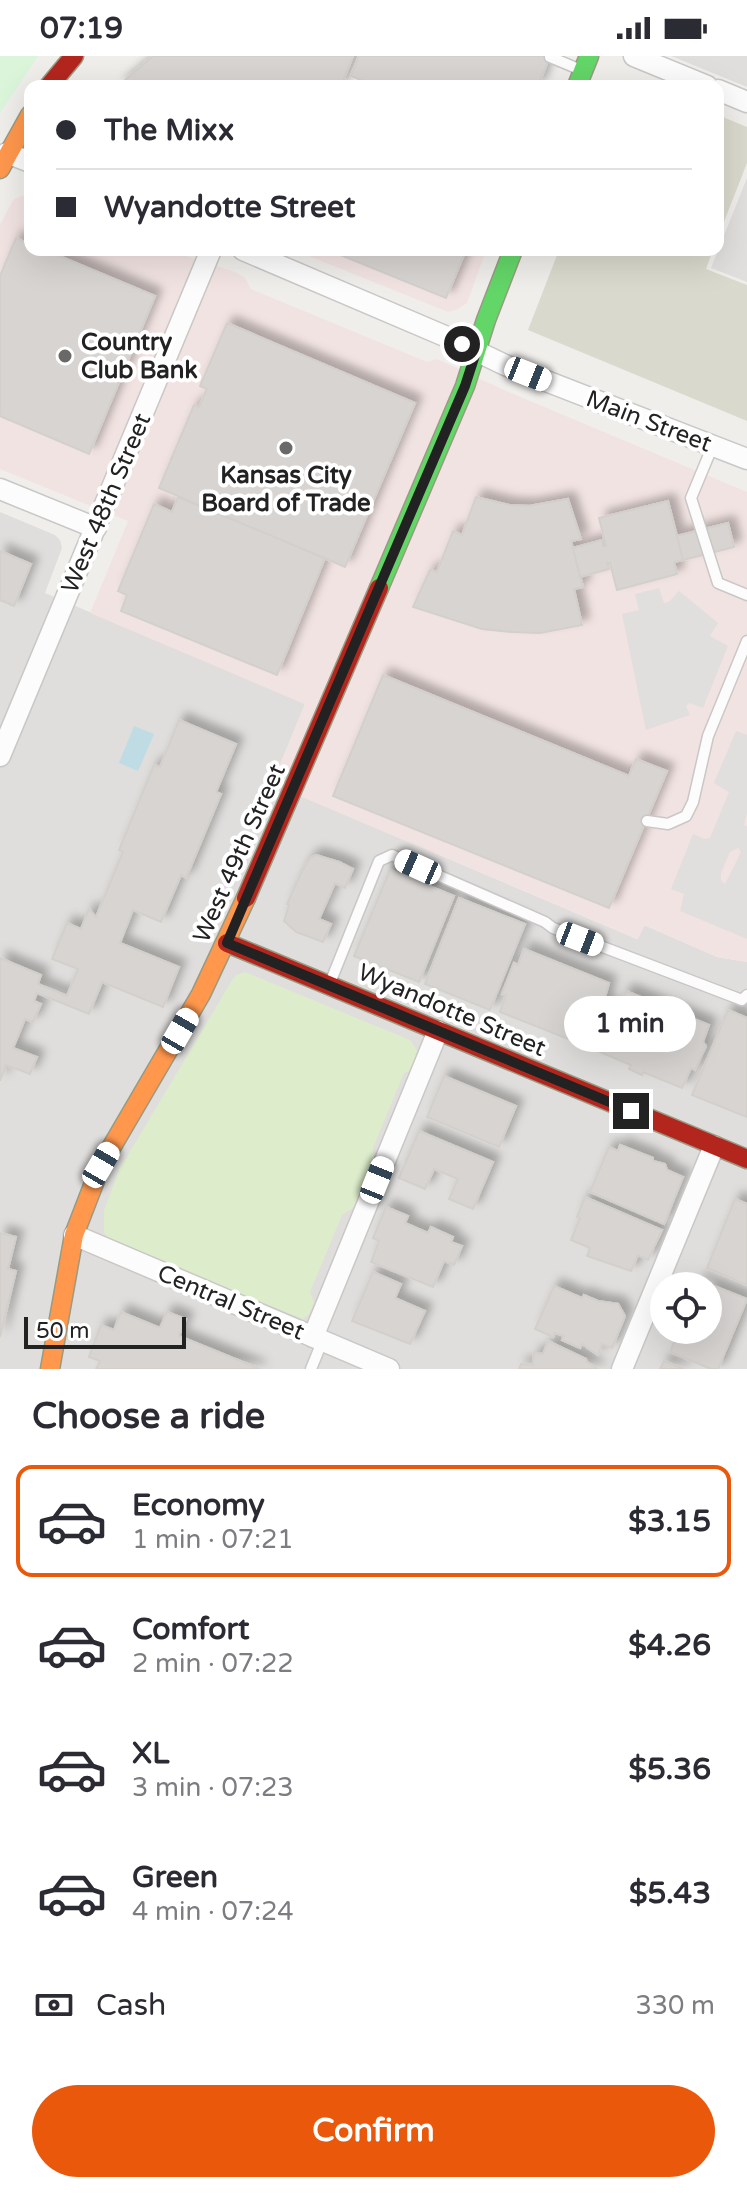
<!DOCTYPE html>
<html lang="en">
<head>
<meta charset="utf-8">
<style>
  :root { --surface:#fff; --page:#f2f2f3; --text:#2b2b33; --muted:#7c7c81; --line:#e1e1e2; --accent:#ea580c }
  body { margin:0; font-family:"Varela Round",sans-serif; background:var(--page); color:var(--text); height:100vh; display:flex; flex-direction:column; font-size:30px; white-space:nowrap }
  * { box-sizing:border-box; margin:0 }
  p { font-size:26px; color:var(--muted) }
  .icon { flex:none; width:44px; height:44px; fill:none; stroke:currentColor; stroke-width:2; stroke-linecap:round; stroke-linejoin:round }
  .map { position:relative; height:1313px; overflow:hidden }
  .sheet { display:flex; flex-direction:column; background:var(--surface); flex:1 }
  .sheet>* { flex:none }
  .guide { position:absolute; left:24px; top:24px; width:700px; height:176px; border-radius:16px; box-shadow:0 8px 32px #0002; display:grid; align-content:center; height:176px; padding:0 32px; background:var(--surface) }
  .tools { position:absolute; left:650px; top:1216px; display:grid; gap:16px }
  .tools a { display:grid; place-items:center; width:72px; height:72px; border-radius:50%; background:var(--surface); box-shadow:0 8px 32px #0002; font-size:40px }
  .scale { position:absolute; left:24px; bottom:20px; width:162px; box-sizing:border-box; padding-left:8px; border:4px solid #222; border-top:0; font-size:22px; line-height:28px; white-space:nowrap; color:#222; -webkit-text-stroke:6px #fff; paint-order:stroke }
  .end { position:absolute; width:36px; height:36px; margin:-18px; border:10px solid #222; background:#fff; box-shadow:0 0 0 4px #fff }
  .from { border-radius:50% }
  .bubble { position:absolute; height:56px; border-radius:28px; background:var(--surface); box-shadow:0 8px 32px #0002; font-size:26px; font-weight:800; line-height:56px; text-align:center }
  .car { position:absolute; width:24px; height:48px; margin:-24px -12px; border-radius:10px; box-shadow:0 0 6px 2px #0007; background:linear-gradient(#fff 24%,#345 0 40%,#fff 0 76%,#345 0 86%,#fff 0) }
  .guide b { display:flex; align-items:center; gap:28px; height:76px; font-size:30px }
  .guide b+b { border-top:2px solid var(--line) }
  .guide i { width:20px; height:20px; background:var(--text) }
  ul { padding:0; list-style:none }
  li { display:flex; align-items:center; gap:24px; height:112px; margin:0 16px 12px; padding:0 16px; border:4px solid transparent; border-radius:16px }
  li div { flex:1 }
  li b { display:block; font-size:30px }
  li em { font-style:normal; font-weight:800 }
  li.selected { border-color:var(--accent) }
  li>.icon { width:72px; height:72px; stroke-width:1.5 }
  h2 { padding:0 32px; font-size:36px; line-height:96px }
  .pay { display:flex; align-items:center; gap:20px; height:88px; padding:0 32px; font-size:30px }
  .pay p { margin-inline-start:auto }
  .cta { display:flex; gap:16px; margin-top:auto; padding:16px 32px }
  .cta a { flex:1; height:92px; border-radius:48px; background:var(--accent); color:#fff; font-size:32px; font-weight:800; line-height:92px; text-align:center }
  .status { display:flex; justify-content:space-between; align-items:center; height:56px; padding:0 40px; background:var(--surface); direction:ltr }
  .status svg { height:22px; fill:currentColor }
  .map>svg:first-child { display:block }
</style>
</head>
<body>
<div class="status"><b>07:19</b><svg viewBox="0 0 49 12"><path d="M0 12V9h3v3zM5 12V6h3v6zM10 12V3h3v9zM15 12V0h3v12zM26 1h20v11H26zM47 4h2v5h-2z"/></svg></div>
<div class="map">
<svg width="747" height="1313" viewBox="0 0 747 1313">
  <defs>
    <filter id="shadow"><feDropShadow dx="7" dy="-7" stdDeviation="4" flood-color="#0004"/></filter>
  </defs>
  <rect width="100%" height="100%" fill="#f0eeeb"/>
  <path fill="#dfdedc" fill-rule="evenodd" d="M671,0h76v31z
    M0,456l55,23 5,5 2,8 -17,45 260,111 -33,80 365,155 7,-14 73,32 30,5v407h-747zM664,1230h44v44h-44z"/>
  <path fill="#f1e3e1" d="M25,139l5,1v54h138l67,22 10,6 6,11 176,73 10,-3 69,32 241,101v470l-30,-5 -72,-32 -7,14 -366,-155 33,-80 -215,-91 38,-92 -128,-52v-245l14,-25z
    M294,194h192l-19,53 -9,6 -10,3z"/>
  <path fill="#d9d9cd" d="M718,59l29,12v36l-29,74z
    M559,194h154l-7,19 41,16v136l-219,-91z"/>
  <path fill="#ddeccb" d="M245,916l165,68 8,12 -6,18 -8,3 -31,75 1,12 -20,47 -12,8 -32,77 4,11 -5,11 -6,5 -190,-76 -9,-10v-23l15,-40 112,-188 5,-7z"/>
  <path fill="#daf5da" d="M0,0h38l-38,57z"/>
  <path fill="#e0dfde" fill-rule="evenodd" d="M747,122v104l-36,-14z
    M659,532l5,15 5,-1 10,-11 39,32 -8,13 18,10 -25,62 -14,-5 -3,3 4,9 -44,15 -24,-116 17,-4 -4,-16z
    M736,675l11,4v78l-3,12 3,2v112l-67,-28 4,-17 -13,-5 22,-55 12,5 5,-1 19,-46 -15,-9zM738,792l3,4 -16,32 -4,-3v-8l9,-21z"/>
  <path fill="#bfdbe3" d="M134,670l20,8 -16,37 -19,-8z"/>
  <path fill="#d7d4d2" stroke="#d3d0cc" stroke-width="2" filter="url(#shadow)" d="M153,0h200l-12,30h-223z
    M359,0h191l-12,30h-163l-24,-10z
    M16,182l14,6v6h15l110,46 -66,158 -89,-38v-140z
    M340,194h126l-20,48 -108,-44z
    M227,267l188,80 -70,164 -186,-79 35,-83 5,2 8,-18 -7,-3z
    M178,441l147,61 -48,117 -156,-64 6,-16 -9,-4 36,-87 18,8z
    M476,441l33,8 20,1 39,-7 13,40 -10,2 12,46 -9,2 8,36 -42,8 -29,-1 -29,-3 -69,-22 17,-37 7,2 16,-41 9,4z
    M668,445l15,59 -9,2 3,12 -60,16 -7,-27h-3l2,6 -29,8 -7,-29 29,-8 1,6h3l-7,-28z
    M728,467l6,24 -51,13 -6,-24z
    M0,495l31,13 -17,42 -14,-6z
    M383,619l246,101 7,-17 31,12 -58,137 -276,-112z
    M179,664l57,24 -20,48 5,2 -35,84 -5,-3 -20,47 -28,-12 -13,33 59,24 -16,40 -61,-25 -13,32 -52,-21 -3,8 7,3 -8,18 -8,-3 -12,29 24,9 -7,17 -24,-9 -6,16v-123l41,17 -3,9 29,12 11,-27 -26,-10 15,-36 14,6 8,-20 7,8 27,-65 -4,-2 35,-85 6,2z
    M316,799l23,7 14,7 -8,19 -10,-5 -16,36 12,5 -8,18 -27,-10 -12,-11 5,-16 -2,-1 15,-33 8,-13z
    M390,814l64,26 -35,86 -65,-26z
    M459,842l66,26 -35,86 -65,-26z
    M524,893l85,34 -5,18 5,2 -18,45 -91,-36 6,-17 -4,-1 12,-31 4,2z
    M626,935l83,34 -6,17 3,4 -11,24 -4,-2 -9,20 -39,-16 -1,3 -13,-6 2,-4 -36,-15 18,-43 5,2z
    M728,954l19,8v99l-55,-22z
    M444,1020l72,30 -17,41 -72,-30z
    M419,1075l74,31 -20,47 -24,-10 9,-20 -24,-10 -9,20 -26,-11z
    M620,1089l33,13v3l12,3 2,6 16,7 -19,47 -74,-32 19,-45 9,4z
    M585,1141l77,33 -14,30 -10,-5 -7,16 -44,-15 3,-8 -19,-8 9,-22 -3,-1z
    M735,1143l12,5v81l-40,-17z
    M386,1151l22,9 -3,7 23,10 3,-6 22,10 -2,5 11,4 -8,19 -10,-4 -11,26 -62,-25 8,-21 -6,-3z
    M0,1177l16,4 -8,32 8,2 -16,66z
    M373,1216l28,12 -6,14 30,13 -15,33 -58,-23z
    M699,1224l48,19 -29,70h-7l-41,-17 9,-22h29v-44h-11z
    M554,1230l28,12 2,-3 14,6 20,3 7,12 -13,32 -10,-4 -4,11 -16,-11 -2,4 -18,-8 2,-4 -9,-3 -2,4 -18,-8z
    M121,1256l39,16 7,-16 19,7 -7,17 81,33h-164l4,-8 -11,-4 12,-32 13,5z
    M548,1285l38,18 1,3 11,7h-79l2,-5 12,1 1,-12 9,1z
    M664,1305l20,8h-24z"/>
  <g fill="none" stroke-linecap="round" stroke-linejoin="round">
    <defs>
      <path id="lane" d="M550,1l31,13
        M713,389l-22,53 27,85 29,12
        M647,765l21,3 18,-8 7,-14 15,-66 39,-95
        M330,927l49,-122 13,-6 153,67 8,6 189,72 5,-5
        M311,1313l11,-27"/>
      <path id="street" d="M634,0l73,30
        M718,34l29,12
        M7,97l23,9
        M243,194l204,87 58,28 242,94
        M0,433l96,39
        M0,700l211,-506
        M74,1179l315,134
        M313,1281l125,-306
        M622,1313l92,-223"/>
      <path id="fast" d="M577,30l12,-30
        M379,532l86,-202 21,-66 27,-70"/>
      <path id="slow" d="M0,113l30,-54
        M50,1313l24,-134 27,-70 100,-171 45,-96"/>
      <path id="jam" d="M49,30l25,-30
        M246,842l133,-310
        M227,887l520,216"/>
    </defs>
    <use href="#lane" stroke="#c9c8c7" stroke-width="13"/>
    <use href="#street" stroke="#c9c8c7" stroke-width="23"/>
    <use href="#fast" stroke="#999a82" stroke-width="21"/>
    <use href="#slow" stroke="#999a82" stroke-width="21"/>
    <use href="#jam" stroke="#999a82" stroke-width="21"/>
    <use href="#lane" stroke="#fdfcfc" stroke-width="10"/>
    <use href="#street" stroke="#fdfcfc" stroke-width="20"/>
    <use href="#fast" stroke="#63d668" stroke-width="18"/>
    <use href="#slow" stroke="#ff974d" stroke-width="18"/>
    <use href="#jam" stroke="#b3261e" stroke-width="18"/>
  </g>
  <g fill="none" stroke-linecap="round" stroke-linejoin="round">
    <path stroke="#222" stroke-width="10" d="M462,288l14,8 -11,34 -238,557 404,168"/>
  </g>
  <g fill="#6a6968" stroke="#fff" stroke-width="3">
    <circle cx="65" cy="300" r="8"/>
    <circle cx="286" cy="392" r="8"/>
  </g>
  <g text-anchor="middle" stroke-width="8" stroke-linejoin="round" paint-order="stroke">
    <g font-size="24" font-weight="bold" fill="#222" stroke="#fff" text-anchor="start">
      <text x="81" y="294">Country<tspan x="81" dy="28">Club Bank</tspan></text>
      <text x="286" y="427" text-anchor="middle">Kansas City<tspan x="286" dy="28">Board of Trade</tspan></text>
    </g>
    <g font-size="24" fill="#222" stroke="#fff">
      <text transform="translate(649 365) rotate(21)" y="8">Main Street</text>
      <text transform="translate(106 447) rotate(-67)" y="8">West 48th Street</text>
      <text transform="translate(239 797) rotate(-66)" y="8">West 49th Street</text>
      <text transform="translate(452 954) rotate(23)" y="8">Wyandotte Street</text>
      <text transform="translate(231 1246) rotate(23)" y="8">Central Street</text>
    </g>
  </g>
</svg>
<div class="tools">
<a><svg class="icon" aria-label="locate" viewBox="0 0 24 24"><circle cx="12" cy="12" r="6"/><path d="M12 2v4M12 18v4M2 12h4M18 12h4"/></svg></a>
</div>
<div class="scale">50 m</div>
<i class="end from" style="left:462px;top:288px"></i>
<i class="end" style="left:631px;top:1055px"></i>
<div class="bubble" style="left:564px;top:940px;width:132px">1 min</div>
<i class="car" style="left:528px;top:318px;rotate:112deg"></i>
<i class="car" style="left:418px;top:811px;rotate:294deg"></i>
<i class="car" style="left:580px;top:883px;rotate:111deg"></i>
<i class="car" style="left:180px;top:975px;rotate:30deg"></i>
<i class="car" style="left:101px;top:1109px;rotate:30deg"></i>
<i class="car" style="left:377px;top:1124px;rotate:22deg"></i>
<div class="guide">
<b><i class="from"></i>The Mixx</b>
<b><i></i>Wyandotte Street</b>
</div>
</div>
<section class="sheet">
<h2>Choose a ride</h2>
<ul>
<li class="selected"><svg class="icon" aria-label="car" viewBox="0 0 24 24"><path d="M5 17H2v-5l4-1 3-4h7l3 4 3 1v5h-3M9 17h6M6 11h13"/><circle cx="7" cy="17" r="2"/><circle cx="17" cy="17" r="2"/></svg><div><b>Economy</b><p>1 min · 07:21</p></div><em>$3.15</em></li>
<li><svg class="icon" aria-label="car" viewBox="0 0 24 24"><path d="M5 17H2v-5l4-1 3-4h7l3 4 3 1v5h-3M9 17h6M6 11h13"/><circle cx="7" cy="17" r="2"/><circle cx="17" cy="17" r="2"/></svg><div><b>Comfort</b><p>2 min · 07:22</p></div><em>$4.26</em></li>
<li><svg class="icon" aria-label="car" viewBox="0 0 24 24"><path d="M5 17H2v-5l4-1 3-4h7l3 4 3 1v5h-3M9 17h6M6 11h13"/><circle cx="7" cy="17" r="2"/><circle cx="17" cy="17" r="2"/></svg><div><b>XL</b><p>3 min · 07:23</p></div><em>$5.36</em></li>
<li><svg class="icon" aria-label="car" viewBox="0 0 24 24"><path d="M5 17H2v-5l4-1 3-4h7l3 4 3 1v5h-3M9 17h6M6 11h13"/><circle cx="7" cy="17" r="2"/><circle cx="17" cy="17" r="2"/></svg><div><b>Green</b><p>4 min · 07:24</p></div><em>$5.43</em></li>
</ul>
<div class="pay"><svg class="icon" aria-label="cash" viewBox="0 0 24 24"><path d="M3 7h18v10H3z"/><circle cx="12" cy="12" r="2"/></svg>Cash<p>330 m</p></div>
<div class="cta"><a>Confirm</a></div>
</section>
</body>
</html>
